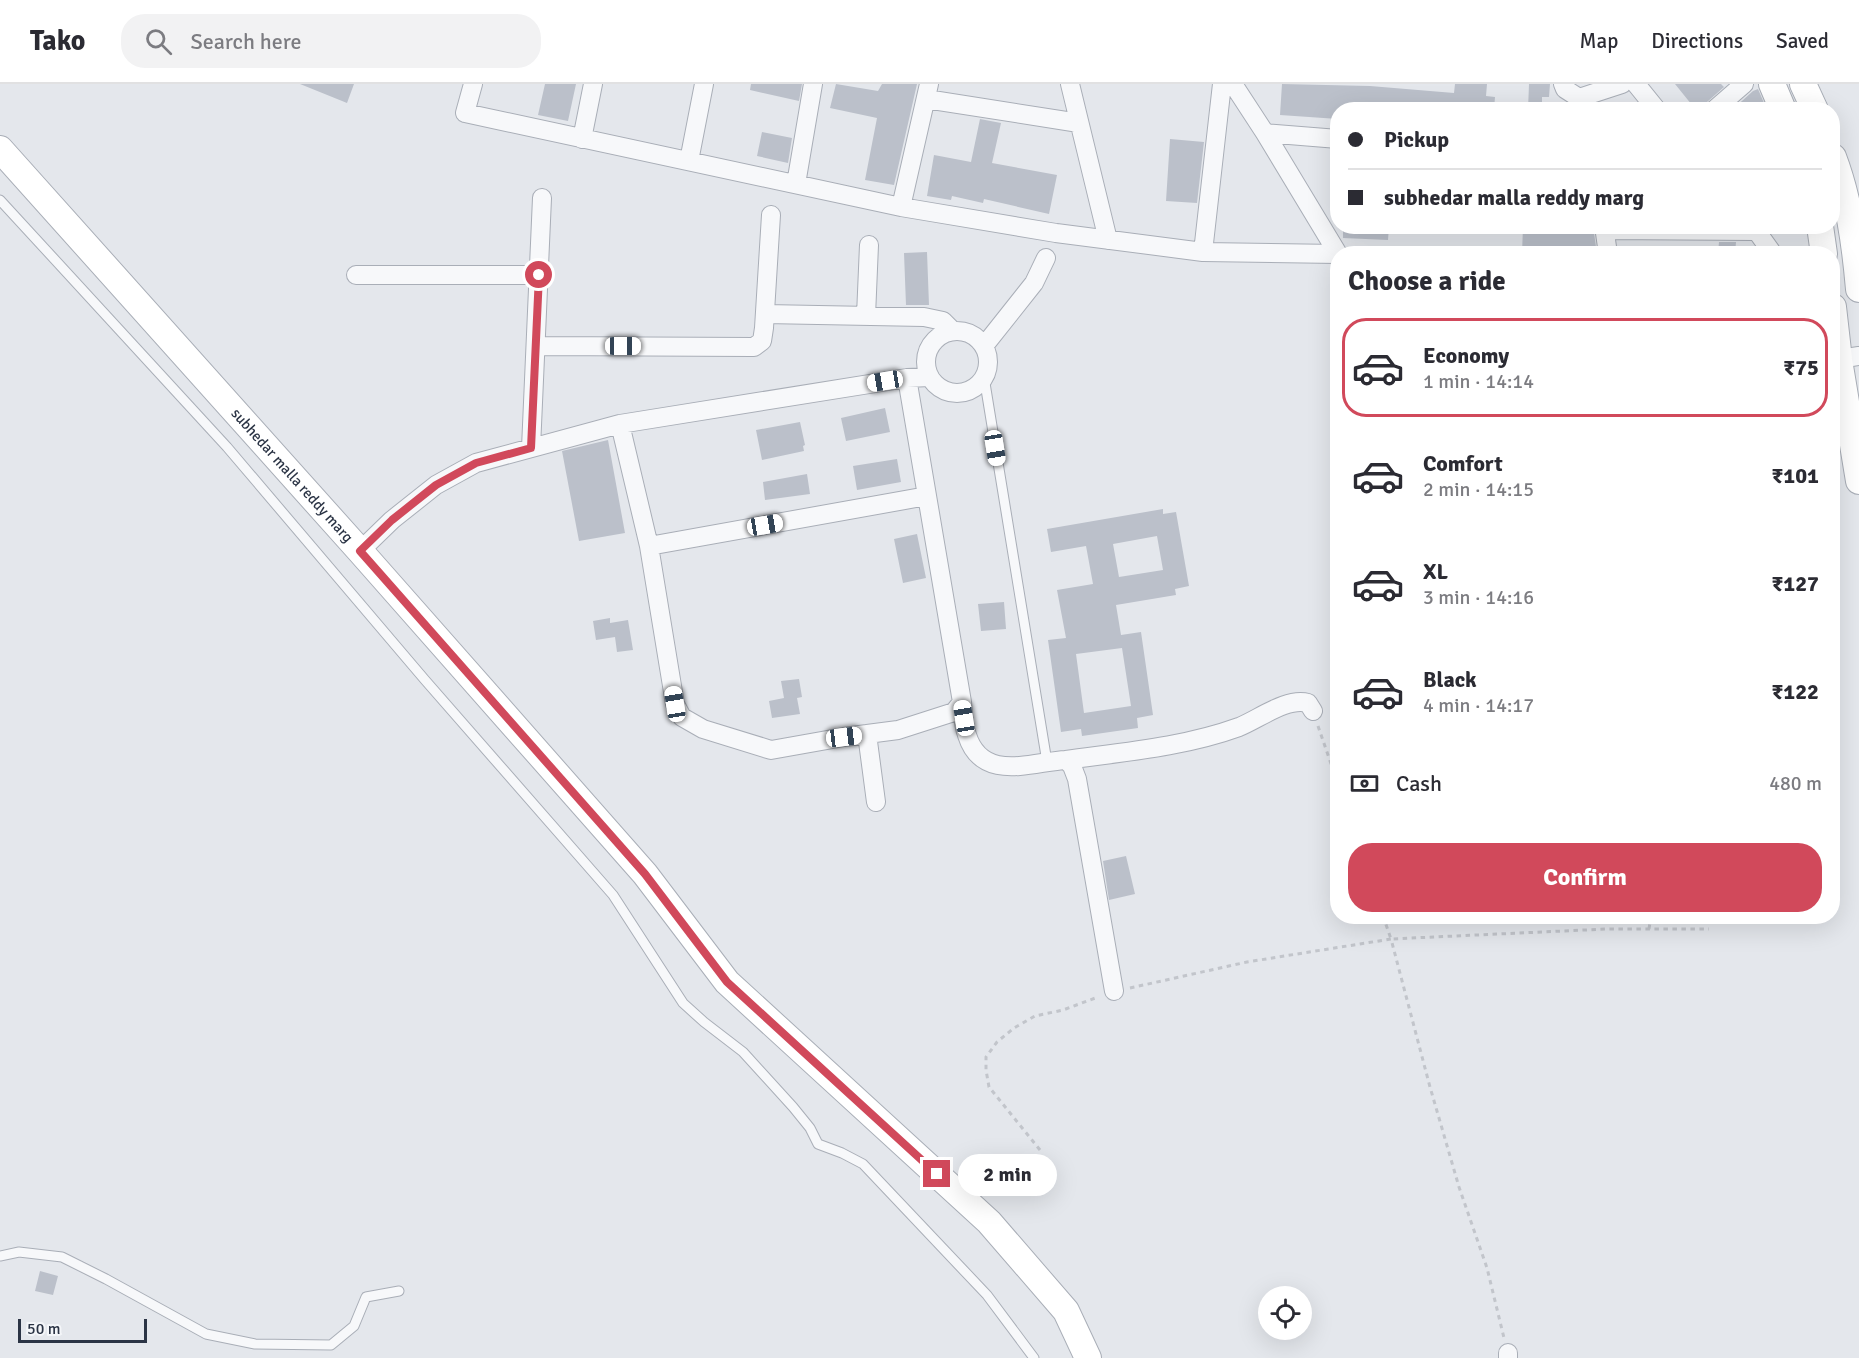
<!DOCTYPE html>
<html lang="en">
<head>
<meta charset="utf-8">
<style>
  :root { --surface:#fff; --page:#f2f2f3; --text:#2b2b33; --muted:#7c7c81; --line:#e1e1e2; --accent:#d1495b }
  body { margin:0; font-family:Signika,sans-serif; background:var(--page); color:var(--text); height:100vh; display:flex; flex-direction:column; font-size:22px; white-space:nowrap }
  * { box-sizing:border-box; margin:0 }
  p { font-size:20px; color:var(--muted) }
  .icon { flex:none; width:33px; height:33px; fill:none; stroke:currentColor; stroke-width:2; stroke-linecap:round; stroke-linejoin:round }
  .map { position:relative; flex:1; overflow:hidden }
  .side { position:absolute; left:1330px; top:162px; width:510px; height:678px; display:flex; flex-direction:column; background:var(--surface); border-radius:24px; box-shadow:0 6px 24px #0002 }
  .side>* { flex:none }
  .banner { position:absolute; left:1330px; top:18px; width:510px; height:132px; border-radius:24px; box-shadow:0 6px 24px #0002; display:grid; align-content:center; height:132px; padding:0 18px; background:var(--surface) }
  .tools { position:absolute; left:1258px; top:1202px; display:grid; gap:12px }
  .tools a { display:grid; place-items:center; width:54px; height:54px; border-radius:50%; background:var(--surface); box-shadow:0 6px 24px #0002; font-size:30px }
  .scale { position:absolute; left:18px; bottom:15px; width:129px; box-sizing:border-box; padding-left:6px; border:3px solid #2b3445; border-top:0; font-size:16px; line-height:21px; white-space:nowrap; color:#2b3445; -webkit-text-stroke:4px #f4f6f9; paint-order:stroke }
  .end { position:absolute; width:27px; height:27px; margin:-14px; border:8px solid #d1495b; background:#fff; box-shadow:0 0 0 3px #fff }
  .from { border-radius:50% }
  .bubble { position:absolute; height:42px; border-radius:21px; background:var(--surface); box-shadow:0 6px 24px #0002; font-size:20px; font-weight:800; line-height:42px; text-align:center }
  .car { position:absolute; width:18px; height:36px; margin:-18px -9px; border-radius:8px; box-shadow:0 0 4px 2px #0007; background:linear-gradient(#fff 24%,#345 0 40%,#fff 0 76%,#345 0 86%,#fff 0) }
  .banner b { display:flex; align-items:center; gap:21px; height:57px; font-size:22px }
  .banner b+b { border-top:2px solid var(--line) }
  .banner i { width:15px; height:15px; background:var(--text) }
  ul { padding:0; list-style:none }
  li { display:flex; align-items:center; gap:18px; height:99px; margin:0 12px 9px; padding:0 6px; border:3px solid transparent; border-radius:24px }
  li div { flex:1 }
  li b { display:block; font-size:22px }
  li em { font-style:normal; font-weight:800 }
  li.selected { border-color:var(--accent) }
  li>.icon { width:54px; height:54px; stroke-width:1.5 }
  h2 { padding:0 18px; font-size:27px; line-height:72px }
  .pay { display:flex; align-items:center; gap:15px; height:66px; padding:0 18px; font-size:22px }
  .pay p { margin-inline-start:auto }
  .action { display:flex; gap:12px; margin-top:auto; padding:12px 18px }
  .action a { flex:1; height:69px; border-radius:24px; background:var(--accent); color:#fff; font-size:24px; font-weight:800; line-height:69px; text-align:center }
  header { display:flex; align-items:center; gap:36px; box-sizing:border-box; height:84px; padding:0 30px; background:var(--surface); border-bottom:2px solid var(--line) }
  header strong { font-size:28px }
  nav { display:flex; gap:33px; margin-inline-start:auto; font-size:21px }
  .search { width:420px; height:54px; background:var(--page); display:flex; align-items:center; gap:15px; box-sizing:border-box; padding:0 21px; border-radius:24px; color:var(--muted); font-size:22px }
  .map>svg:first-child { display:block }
</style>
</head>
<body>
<header>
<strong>Tako</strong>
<div class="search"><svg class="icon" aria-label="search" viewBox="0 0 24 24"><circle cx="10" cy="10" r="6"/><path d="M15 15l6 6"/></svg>Search here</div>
<nav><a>Map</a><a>Directions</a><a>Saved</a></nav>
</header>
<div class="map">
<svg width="1859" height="1274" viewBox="0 0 1859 1274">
  <rect width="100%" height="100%" fill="#e4e7ec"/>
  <path fill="#bbc0ca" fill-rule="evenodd" d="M300,0h54l-7,19z
    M545,0h31l-8,37 -30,-6z
    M751,0h51l-3,17 -49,-11z
    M836,0l42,7 4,-7h35l-23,101 -29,-5 12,-62 -47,-10z
    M1282,0l88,2 84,7 1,-9h32l-1,12 9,1 -1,13h-156v9l-58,-4z
    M1529,0h21l-1,13h-7v13h-14z
    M1675,0h46l3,3 -17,15 -4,8h-7z
    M1758,5l9,21h-35l21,-19z
    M980,35l21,4 -9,40 65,12 -8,39 -65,-15 -1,4 -31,-7 -1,4 -24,-4 7,-41 37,7z
    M762,48l30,6 -4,25 -31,-7z
    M1170,55l34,3 -7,61 -31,-2z
    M1343,142h46l-1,14 -45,-2z
    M1523,142h70l4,28h-75z
    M1719,158h17l-1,12h-17z
    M927,168l2,53h-23l-2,-52z
    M885,324l5,24 -44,9 -5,-23z
    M800,338l5,23 -2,1 1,5 -42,9 -6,-30z
    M608,356l17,93 -46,8 -17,-90z
    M897,375l4,23 -44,8 -4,-24z
    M807,390l3,20 -45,6 -2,-18z
    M1163,425v5l13,-2 13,74 -14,3 1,6 -60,10 5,30 20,-3 12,83 -16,3 1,10 -56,8 -1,-7 -20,3 -13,-92 18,-2 -9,-48 36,-6 -7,-38 -35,6 -4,-23zM1157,452l6,34 -44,7 -6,-33zM1122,564l9,58 -47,7 -8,-59z
    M917,450l9,44 -23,5 -9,-44z
    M1004,518l2,27 -25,2 -3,-27z
    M610,534v5l18,-3 5,30 -16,2 -2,-15 -19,3 -3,-19z
    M799,595l3,18 -5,1 3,16 -28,4 -3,-17 15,-3 -3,-17z
    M1126,772l9,38 -26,6 -6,-39z
    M40,1187l18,5 -5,19 -18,-4z"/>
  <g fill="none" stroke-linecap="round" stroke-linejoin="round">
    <defs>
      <path id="lane" d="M0,116l227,247 198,233 188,215 70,108 21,19 39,30 50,55 17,21 8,16 24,9 21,11 124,131 47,63
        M984,293l63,385
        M0,1172l19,-4 43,5 44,22 100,55 49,10 76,1 23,-19 12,-29 33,-6"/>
      <path id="street" d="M473,0l-8,29 436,94 155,26 147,19 135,2
        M1070,0l38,156
        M1233,0l32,49 73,121
        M1563,0l2,5 14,9
        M1636,0l21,26
        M926,15l153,24
        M1581,26l-2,-12 43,-14
        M1714,26l30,-26
        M1265,49l73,6
        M582,55l11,-55
        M689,77l15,-77
        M796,100l17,-100
        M901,123l28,-123
        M1604,142l4,28
        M1753,142l20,28
        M1605,146l151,1
        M1203,168l19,-168
        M356,191h183
        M765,230l159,3 19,4 10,10
        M866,232l3,-71
        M926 278a31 31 0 1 1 62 0a31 31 0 1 1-62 0Z
        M536,262l218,1 8,-6 2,-13 7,-113
        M984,262l50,-63 12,-25
        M1833,276l26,-4
        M620,340l29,122 26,158 7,13 21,12 68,21 73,-13 54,-7 56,-18 8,-10 -55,-324
        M531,364l11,-250
        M649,462l278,-50
        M360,467l32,-31 44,-35 40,-22 144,-39 287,-46 23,-1
        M962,618c1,10 1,23 5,33 15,48 64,27 99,25l6,6 5,13 37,212
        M867,650l9,68
        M1066,676c58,-8 118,-13 173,-33 20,-8 48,-30 69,-24l5,8
        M1508,1269v5"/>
      <g id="secondary">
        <path d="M1772,0l11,26"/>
        <path d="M1803,0l12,26"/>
        <path id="s1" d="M0,65l360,402 285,323 82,108 262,240 77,89 22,47"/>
        <path d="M1833,73c16,42 22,87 26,132"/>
        <path d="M1820,142l4,28"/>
        <path d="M1833,223l6,53 20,121"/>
      </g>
    </defs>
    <use href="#lane" stroke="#a9aeb7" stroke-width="11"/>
    <use href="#street" stroke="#a9aeb7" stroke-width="20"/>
    <use href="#secondary" stroke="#a9aeb7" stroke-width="28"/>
    <path stroke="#c2c5cb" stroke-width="3" stroke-dasharray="4.5 4.5" stroke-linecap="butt" d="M1318,642l20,58
      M1383,832l8,23 215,-10h103
      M1649,845l2,-13
      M1130,904l117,-26 144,-23 39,148 29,100 28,81 17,70
      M1040,1066l-51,-63 -3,-17v-13l11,-15 17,-14 21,-12 28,-6 35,-13"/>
    <use href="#lane" stroke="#f7f8fa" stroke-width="9"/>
    <use href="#street" stroke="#f7f8fa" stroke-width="18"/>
    <use href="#secondary" stroke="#fff" stroke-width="26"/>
  </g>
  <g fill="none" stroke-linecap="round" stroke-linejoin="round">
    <path stroke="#d1495b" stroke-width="8" d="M539,191l-8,173 -55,15 -40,22 -44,35 -32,31 285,323 82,108 210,192"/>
  </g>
  <g text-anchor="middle" stroke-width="6" stroke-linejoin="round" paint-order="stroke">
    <g font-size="15" fill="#2b3445" stroke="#f4f6f9">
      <text dy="5" stroke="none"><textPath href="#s1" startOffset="438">subhedar malla reddy marg</textPath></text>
    </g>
  </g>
</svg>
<div class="tools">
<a><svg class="icon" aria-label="locate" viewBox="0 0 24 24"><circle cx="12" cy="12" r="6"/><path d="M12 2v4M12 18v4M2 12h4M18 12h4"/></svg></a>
</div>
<div class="scale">50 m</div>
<i class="end from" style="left:539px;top:191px"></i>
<i class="end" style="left:937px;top:1090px"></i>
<div class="bubble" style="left:958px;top:1070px;width:99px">2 min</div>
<i class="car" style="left:623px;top:262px;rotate:90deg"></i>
<i class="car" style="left:885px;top:297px;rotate:261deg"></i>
<i class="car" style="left:995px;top:364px;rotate:171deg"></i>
<i class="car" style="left:765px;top:441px;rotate:80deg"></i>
<i class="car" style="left:675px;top:620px;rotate:351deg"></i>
<i class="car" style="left:964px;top:634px;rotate:351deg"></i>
<i class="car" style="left:844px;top:653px;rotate:83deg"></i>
<div class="banner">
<b><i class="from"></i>Pickup</b>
<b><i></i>subhedar malla reddy marg</b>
</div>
<section class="side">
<h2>Choose a ride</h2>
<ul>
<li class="selected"><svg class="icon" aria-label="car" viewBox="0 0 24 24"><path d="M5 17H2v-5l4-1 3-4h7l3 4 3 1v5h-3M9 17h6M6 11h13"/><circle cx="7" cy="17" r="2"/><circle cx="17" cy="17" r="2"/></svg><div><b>Economy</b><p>1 min · 14:14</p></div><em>₹75</em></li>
<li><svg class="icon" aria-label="car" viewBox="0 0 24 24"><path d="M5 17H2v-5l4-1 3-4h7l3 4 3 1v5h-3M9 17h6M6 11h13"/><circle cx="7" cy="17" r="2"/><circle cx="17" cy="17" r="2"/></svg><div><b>Comfort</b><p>2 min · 14:15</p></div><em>₹101</em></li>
<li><svg class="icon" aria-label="car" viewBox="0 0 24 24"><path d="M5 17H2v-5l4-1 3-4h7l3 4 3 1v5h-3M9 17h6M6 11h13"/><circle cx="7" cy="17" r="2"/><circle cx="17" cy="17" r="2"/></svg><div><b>XL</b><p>3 min · 14:16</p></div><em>₹127</em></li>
<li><svg class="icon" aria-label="car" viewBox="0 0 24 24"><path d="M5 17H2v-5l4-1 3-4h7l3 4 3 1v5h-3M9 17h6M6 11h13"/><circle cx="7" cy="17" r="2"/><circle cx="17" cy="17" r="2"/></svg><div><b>Black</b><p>4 min · 14:17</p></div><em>₹122</em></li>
</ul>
<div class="pay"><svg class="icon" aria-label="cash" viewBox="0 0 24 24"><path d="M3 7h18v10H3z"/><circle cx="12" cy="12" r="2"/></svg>Cash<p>480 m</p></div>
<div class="action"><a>Confirm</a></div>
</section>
</div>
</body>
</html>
